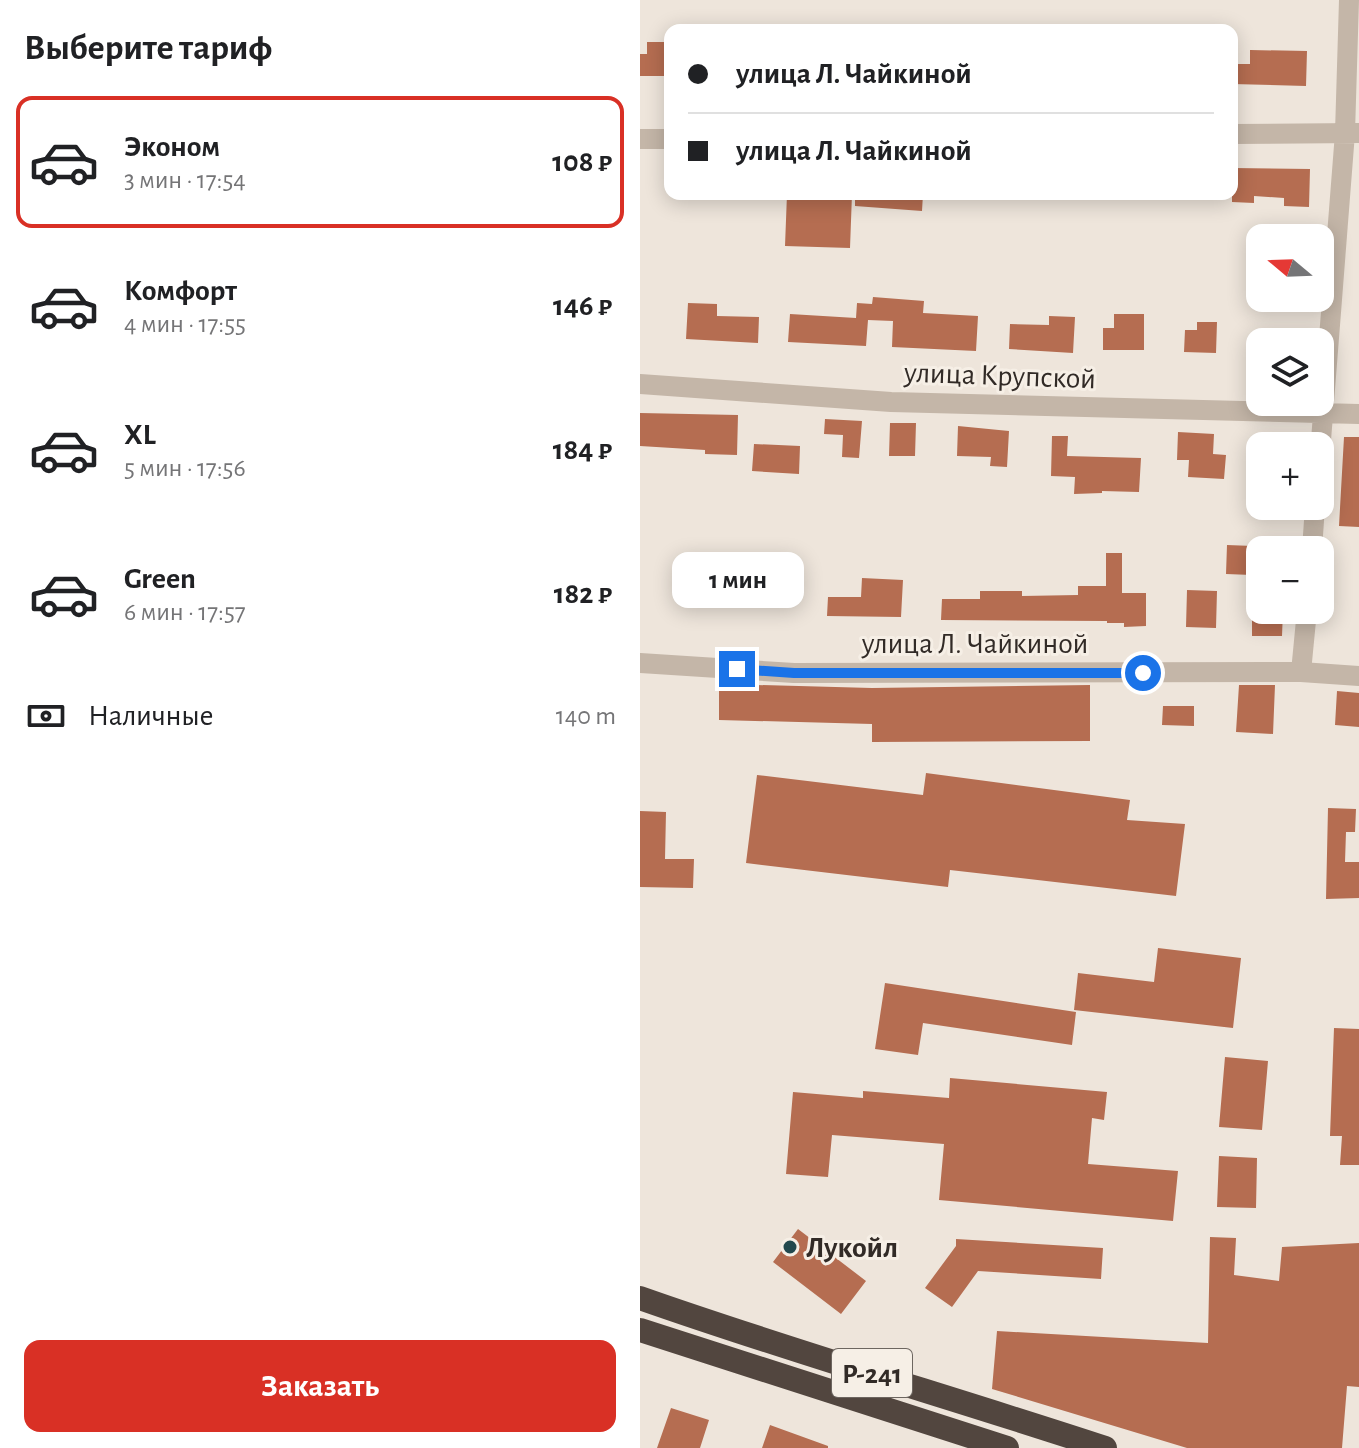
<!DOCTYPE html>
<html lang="ru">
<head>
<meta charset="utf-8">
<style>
  :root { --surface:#fff; --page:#f2f2f2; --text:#202124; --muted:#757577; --line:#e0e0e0; --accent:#d93025 }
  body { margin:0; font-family:"Alegreya Sans",sans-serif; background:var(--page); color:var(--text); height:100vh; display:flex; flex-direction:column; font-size:30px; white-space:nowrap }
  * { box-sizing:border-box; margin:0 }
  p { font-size:26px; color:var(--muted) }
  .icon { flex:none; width:44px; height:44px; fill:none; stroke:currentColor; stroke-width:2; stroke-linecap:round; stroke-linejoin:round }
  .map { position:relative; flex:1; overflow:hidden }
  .side { display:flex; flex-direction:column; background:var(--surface); width:640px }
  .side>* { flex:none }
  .guide { position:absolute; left:24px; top:24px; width:574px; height:176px; border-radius:16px; box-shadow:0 4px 20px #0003; display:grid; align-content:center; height:176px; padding:0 24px; background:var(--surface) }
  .needle { width:52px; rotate:289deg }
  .buttons { position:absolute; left:606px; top:224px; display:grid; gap:16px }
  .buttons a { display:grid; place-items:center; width:88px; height:88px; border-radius:16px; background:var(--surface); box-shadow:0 4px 20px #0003; font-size:40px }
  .end { position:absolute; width:36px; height:36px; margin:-18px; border:10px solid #1a73e8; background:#fff; box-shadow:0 0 0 4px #fff }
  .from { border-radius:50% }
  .bubble { position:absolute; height:56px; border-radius:16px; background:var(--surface); box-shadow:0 4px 20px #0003; font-size:26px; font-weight:600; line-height:56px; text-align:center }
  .guide b { display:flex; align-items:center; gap:28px; height:76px; font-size:30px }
  .guide b+b { border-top:2px solid var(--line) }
  .guide i { width:20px; height:20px; background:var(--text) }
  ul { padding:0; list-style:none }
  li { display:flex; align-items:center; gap:24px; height:132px; margin:0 16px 12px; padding:0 8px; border:4px solid transparent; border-radius:16px }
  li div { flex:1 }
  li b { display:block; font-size:30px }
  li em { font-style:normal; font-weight:600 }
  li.selected { border-color:var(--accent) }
  li>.icon { width:72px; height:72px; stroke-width:1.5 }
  h2 { padding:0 24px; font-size:36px; line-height:96px }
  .pay { display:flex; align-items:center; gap:20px; height:88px; padding:0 24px; font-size:30px }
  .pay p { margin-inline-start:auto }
  .cta { display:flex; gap:16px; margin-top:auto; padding:16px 24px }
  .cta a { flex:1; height:92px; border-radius:16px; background:var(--accent); color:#fff; font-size:32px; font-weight:600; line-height:92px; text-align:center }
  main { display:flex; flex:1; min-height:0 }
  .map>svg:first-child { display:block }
</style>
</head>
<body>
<main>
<section class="side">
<h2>Выберите тариф</h2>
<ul>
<li class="selected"><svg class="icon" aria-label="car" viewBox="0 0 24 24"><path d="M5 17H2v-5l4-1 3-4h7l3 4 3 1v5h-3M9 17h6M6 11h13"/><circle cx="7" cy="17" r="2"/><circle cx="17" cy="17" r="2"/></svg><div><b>Эконом</b><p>3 мин · 17:54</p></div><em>108 ₽</em></li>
<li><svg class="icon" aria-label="car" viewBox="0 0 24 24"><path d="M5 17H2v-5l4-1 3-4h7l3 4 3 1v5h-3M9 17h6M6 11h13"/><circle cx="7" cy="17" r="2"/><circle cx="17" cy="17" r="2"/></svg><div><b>Комфорт</b><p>4 мин · 17:55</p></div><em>146 ₽</em></li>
<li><svg class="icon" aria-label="car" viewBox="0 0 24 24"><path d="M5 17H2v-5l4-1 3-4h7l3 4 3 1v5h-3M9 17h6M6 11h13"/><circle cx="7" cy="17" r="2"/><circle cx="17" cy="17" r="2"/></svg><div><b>XL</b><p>5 мин · 17:56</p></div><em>184 ₽</em></li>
<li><svg class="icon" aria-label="car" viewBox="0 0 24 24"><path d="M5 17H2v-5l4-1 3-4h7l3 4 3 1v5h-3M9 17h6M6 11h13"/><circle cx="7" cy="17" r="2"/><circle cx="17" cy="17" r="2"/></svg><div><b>Green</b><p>6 мин · 17:57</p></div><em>182 ₽</em></li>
</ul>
<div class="pay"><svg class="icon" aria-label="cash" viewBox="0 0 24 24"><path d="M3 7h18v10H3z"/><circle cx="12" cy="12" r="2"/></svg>Наличные<p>140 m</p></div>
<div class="cta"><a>Заказать</a></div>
</section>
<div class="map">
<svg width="719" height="1448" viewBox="0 0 719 1448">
  <rect width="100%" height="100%" fill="#eee5db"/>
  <path fill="#b56d51" d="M7,42h22l1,34h-30v-22h7z
    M610,50l57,1 -1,35 -74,-2v-20h18z
    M592,168l78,1 -1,38 -25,-1v-8l-30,-2v7l-22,-1z
    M147,194h65l-2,54 -65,-2z
    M215,194h68l-1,17 -67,-5z
    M233,297l51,4 -1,12 55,3 -2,35 -84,-4 1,-26 -25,-1 -2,26 -78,-4 2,-28 66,4 1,-15 15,1z
    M48,303l29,1v12l42,1 -1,26 -72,-4z
    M474,314h30v36h-41v-22h11z
    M409,316l26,1 -2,36 -64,-4 1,-25 39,1z
    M557,322h20l-1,31 -32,-1 1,-22h12z
    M0,413l98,2 -1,40 -32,-1v-4l-65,-4z
    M185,419l37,2 -3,37 -17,-1 1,-22 -19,-1z
    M250,423h26l-1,33h-26z
    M318,426l51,5 -2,36 -17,-1 1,-9 -34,-1z
    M538,432l36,2 -1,20 13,1 -2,24 -36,-2 1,-17h-12z
    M412,436h16l-1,20 74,2 -2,34 -37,-1v2l-28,1 1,-17 -24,-1z
    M704,437h15v90l-20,-1z
    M114,444l46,2 -1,28 -47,-3z
    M587,545l26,1 -1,29 -26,-1z
    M466,553h16v40h24v33l-22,1v-4h-17v-2l-166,-1 1,-21h38v-8h42v5l56,-1v-9h28z
    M41,560l26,1 -1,27 -27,-1z
    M140,563l17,1 -1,36 -57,-1 1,-27 40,2z
    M222,578l41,2 -2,37 -74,-1 1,-19h33z
    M547,590l30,1 -1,37 -30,-1z
    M612,610h31l-1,26h-30z
    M79,684l153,4 218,-3v56l-218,1v-18l-153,-4z
    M599,685h36l-2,49 -37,-2z
    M697,691l22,2v34l-24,-2z
    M523,706h31v20l-32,-1z
    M286,773l204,27 -3,20 58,4 -9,72 -226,-26 -2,17 -202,-24 11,-88 166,20z
    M688,808l28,1 -1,23h-9l-1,30h14v36l-33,1z
    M0,811l26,1 -1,47h29l-1,29 -53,-1z
    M518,948l83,10 -8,70 -159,-18 4,-37 76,9z
    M245,983l191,29 -4,33 -149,-22 -5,32 -43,-6z
    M694,1028l25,1v136h-19l2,-29h-12z
    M585,1057l43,4 -6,69 -43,-3z
    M310,1078l157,14 -3,28 -12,-2 -4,46 90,7 -5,50 -234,-21 5,-56 -112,-9 -4,42 -42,-3 7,-82 70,6v-7l86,7z
    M579,1156l38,2 -1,50 -39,-1z
    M158,1229l68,52 -25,33 -68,-52z
    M570,1237l26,1 -2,37 45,6 3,-34 77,-4v144l-12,-1 -5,62h-155l-195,-59 5,-58 211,12z
    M316,1239l147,9 -2,31 -123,-8 -26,36 -27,-19 31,-42z
    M31,1408l38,12 -9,28h-43z
    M130,1425l58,21v2h-66z"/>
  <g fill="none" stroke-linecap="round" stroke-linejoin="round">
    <path stroke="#c4b6a8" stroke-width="20" d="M592,134l127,-1
      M0,139h30
      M0,384l251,18 468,12
      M680,453l25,-320 4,-133
      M672,550l3,-44
      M0,663l154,10 507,-1 58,4
      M661,672l6,-62"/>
    <path stroke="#52463f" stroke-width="24" d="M0,1298c153,54 310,99 465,150
      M0,1330l367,118"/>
  </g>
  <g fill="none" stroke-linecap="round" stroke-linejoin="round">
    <path stroke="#1a73e8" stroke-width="10" d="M97,669l57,4h349"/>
  </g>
  <circle fill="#23494e" stroke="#f6efe6" stroke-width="3" cx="150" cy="1247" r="8"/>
  <g text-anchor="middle" stroke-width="6" stroke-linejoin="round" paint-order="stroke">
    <rect fill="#f6efe6" stroke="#6d6660" stroke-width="2" x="192" y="1349" width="80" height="48" rx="6"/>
    <g font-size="28" font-weight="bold" fill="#322b27">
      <text x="232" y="1383">Р-241</text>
    </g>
    <g font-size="30" fill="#322b27" stroke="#f6efe6">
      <text transform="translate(360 375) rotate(2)" y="10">улица Крупской</text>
      <text x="335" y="653">улица Л. Чайкиной</text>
    </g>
    <g font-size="30" font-weight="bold" fill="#322b27" stroke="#f6efe6" text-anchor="start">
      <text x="166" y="1257">Лукойл</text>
    </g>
  </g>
</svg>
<div class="buttons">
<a><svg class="needle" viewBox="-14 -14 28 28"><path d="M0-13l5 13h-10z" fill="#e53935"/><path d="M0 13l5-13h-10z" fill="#757577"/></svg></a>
<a><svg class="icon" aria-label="layers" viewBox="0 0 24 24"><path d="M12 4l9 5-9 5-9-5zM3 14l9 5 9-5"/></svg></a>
<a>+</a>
<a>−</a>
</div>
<i class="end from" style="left:503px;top:673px"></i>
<i class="end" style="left:97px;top:669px"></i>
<div class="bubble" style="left:32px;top:552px;width:132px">1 мин</div>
<div class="guide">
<b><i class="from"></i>улица Л. Чайкиной</b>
<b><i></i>улица Л. Чайкиной</b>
</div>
</div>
</main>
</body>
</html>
